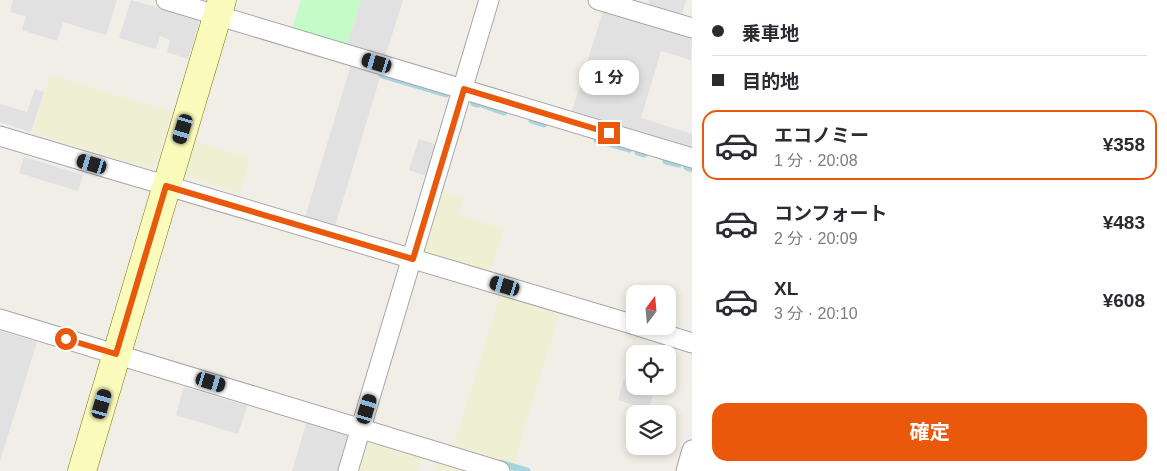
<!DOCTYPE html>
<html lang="ja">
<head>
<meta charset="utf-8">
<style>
  :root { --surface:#fff; --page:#f2f2f3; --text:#2b2b33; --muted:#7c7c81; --line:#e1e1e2; --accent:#ea580c }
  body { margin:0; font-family:Helvetica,"Noto Sans JP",sans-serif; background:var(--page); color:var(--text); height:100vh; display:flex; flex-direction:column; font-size:19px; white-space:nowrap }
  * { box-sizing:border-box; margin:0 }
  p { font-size:16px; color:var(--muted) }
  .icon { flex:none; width:28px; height:28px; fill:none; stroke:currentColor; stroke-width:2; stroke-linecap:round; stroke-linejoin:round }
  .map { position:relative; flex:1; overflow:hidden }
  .drawer { display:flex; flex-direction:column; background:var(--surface); width:475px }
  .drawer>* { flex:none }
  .hud { display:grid; align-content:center; height:110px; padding:0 20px; background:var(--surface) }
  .needle { width:32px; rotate:16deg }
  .fabs { position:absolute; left:626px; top:285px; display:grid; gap:10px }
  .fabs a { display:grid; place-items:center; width:50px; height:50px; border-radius:10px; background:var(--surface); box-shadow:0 2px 8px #0003; font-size:25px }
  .end { position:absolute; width:22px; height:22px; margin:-11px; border:6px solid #ea580c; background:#fff; box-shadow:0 0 0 2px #fff }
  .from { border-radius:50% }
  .bubble { position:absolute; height:35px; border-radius:15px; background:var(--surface); box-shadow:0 2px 8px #0003; font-size:16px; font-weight:700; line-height:35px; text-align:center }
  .car { position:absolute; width:15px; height:30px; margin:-15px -8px; border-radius:6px; box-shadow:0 0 4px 1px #0007; background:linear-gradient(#222 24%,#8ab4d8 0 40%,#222 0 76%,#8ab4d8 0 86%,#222 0) }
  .hud b { display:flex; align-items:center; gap:18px; height:48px; font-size:19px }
  .hud b+b { border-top:1px solid var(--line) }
  .hud i { width:12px; height:12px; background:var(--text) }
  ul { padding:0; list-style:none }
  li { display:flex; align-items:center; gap:15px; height:70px; margin:0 10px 8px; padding:0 10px; border:2px solid transparent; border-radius:15px }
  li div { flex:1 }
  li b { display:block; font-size:19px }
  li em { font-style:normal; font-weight:700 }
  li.current { border-color:var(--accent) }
  li>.icon { width:45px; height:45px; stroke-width:1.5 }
  .action { display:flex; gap:10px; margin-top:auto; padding:10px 20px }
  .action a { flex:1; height:58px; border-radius:15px; background:var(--accent); color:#fff; font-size:20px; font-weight:700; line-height:58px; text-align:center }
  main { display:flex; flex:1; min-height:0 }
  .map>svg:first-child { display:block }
</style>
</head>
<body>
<main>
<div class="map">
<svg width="692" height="471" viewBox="0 0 692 471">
  <rect width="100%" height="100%" fill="#f1ede7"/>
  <path fill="#eff0d3" d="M51,75l120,37 -15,51 -9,5 -114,-35z
    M195,142l55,17 -10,34 -55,-17z
    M441,191l23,7 -5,17 45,14 -14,43 -62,-19 -4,-8z
    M500,296l59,18 -45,149 -60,-18z
    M369,440l53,17 -4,14h-62l7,-26z
    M438,461l32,10h-35z"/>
  <path fill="#c5fbc6" d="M301,0h60l-14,45 -55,-16z"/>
  <path fill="#e1e1e1" d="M13,0h104l-11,35 -43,-13 -6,19 -35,-11 4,-14 -16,-4z
    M131,0l65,18 3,6 -11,35 -21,-7 3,-12 -10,-4 -4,13 -37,-11z
    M361,0h42l-18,57 -38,-12z
    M648,0h38l-4,15 -32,-10z
    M603,11l89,27 -1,22 -30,-9 -20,67 51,16v17l-121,-37z
    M351,65l30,9 -46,152 -30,-9z
    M35,89l9,3 -13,40 -31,-10v-18l27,8z
    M419,139l19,6 -9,32 -20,-7z
    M24,157l59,18 -5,16 -59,-18z
    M0,331l37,11 -37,119z
    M624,379l11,3v4l20,3 -7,21 -30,-10z
    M184,387l63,19 -9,28 -62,-19z
    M307,421l39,12 5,7 -10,31h-49z"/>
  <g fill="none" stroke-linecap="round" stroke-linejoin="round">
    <path stroke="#a7d5df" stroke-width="7" d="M382,75l64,19
      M474,103l4,1
      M484,105l20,7
      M532,120l12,4
      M597,140l32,9
      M638,152l6,2
      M666,161l13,3
      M687,167l5,2
      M500,463l27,8"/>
    <defs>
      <path id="street" d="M166,0l526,158
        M598,0l94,28
        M0,136l635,189
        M0,319l500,152
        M638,326l54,17
        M348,471l141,-471
        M686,471l6,-21"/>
      <path id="secondary" d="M82,471l140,-471"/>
    </defs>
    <use href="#street" stroke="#a8a8a8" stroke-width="21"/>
    <use href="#secondary" stroke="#757c03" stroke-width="29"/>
    <use href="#street" stroke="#fff" stroke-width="19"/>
    <use href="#secondary" stroke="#fbfbbc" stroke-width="28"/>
  </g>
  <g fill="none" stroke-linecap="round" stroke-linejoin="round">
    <path stroke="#ea580c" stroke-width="6" d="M66,339l50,15 50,-168 247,73 51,-170 145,44"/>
  </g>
</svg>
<div class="fabs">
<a><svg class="needle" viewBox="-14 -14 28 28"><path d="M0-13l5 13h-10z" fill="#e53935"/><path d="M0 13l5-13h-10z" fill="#7c7c81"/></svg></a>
<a><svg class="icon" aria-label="locate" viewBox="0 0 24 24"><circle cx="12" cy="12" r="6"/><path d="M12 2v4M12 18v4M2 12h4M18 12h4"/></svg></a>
<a><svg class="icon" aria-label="layers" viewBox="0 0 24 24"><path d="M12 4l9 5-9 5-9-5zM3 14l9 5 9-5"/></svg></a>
</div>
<i class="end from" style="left:66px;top:339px"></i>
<i class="end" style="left:609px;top:133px"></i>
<div class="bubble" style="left:579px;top:60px;width:60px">1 分</div>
<i class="car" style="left:377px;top:63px;rotate:287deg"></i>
<i class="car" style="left:183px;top:129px;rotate:197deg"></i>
<i class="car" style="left:92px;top:164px;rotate:287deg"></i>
<i class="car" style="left:505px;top:286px;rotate:287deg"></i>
<i class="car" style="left:211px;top:382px;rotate:107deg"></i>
<i class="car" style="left:102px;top:404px;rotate:16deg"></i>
<i class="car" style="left:367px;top:409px;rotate:17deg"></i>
</div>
<section class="drawer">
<div class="hud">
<b><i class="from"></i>乗車地</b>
<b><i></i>目的地</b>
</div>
<ul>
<li class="current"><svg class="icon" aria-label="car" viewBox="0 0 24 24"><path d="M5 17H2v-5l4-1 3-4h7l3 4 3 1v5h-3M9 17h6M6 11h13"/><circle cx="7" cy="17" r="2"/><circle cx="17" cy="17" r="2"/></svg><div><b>エコノミー</b><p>1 分 · 20:08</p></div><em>¥358</em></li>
<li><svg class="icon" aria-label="car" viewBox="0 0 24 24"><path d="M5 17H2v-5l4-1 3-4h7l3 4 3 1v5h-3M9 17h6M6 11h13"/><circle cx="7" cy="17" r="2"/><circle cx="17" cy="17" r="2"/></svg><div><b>コンフォート</b><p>2 分 · 20:09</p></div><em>¥483</em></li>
<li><svg class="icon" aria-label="car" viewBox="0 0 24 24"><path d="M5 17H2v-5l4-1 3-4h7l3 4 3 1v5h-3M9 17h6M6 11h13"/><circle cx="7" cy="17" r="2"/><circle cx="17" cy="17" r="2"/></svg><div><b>XL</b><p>3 分 · 20:10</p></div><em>¥608</em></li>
</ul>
<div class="action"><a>確定</a></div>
</section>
</main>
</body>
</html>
